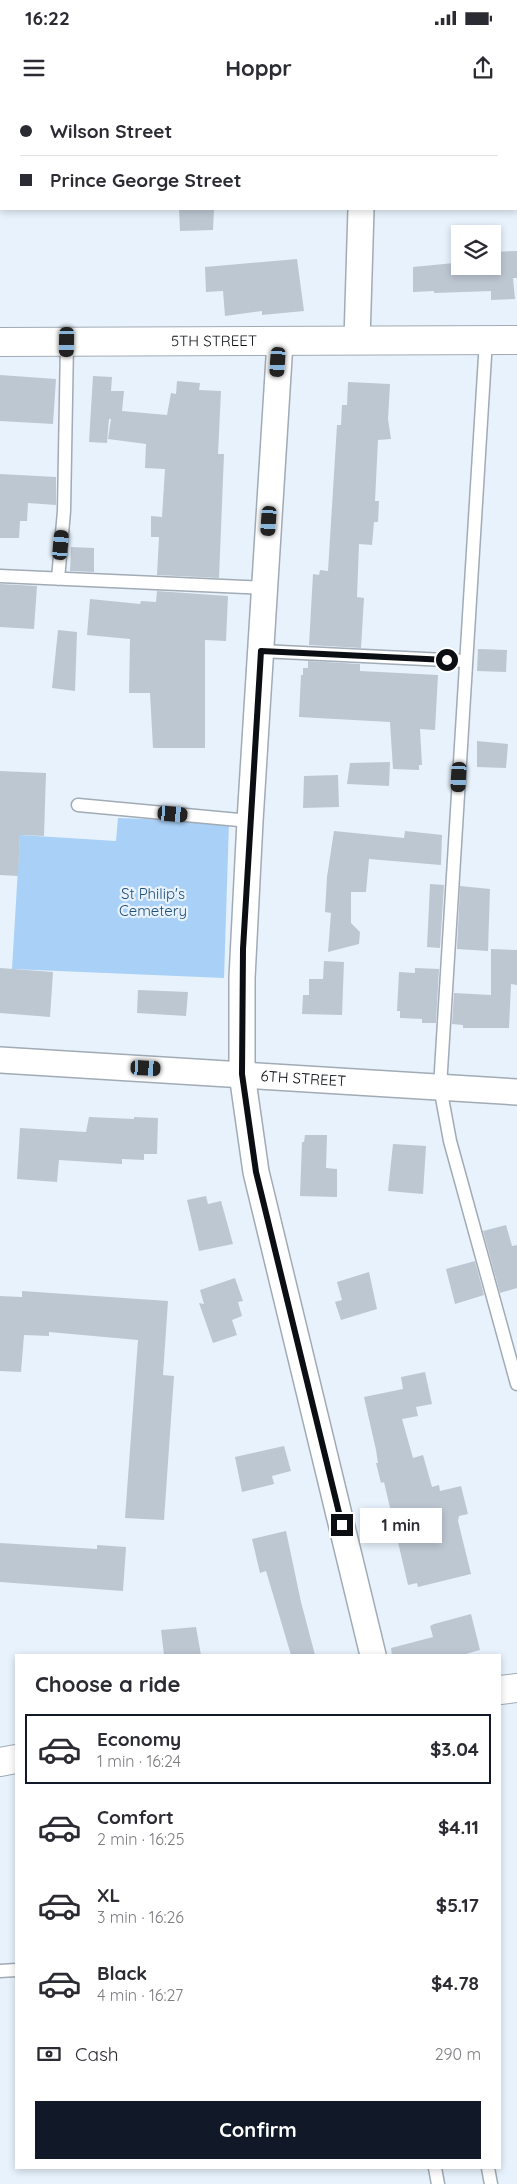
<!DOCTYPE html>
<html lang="en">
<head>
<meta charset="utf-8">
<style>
  :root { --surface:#fff; --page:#f7f7f7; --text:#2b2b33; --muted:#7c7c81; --line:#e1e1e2; --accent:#111827 }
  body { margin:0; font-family:Quicksand,sans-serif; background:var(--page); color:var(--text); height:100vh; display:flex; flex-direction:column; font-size:19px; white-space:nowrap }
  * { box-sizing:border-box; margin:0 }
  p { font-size:16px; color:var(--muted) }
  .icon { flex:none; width:28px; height:28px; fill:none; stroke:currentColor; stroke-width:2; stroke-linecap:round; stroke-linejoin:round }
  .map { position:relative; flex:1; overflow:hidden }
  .details { position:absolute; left:15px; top:1554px; width:486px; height:515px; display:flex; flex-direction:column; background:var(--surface); border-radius:0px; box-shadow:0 2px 8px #0003 }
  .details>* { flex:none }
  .hud { position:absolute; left:0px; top:0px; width:518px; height:110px; box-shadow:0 2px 8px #0003; display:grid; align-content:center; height:110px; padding:0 20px; background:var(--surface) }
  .buttons { position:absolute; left:451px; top:125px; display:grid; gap:10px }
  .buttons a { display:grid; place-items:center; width:50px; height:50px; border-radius:0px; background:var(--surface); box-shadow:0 2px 8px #0003; font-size:25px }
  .end { position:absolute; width:22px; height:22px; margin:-11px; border:6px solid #0b0e12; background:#fff; box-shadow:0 0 0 2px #fff }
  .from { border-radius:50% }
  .bubble { position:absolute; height:35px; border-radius:0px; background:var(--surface); box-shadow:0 2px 8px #0003; font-size:16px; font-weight:700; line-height:35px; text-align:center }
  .car { position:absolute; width:15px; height:30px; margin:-15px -8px; border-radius:6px; box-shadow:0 0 4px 1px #0007; background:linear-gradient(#222 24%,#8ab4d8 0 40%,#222 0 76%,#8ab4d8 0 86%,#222 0) }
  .hud b { display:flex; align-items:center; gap:18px; height:48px; font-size:19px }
  .hud b+b { border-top:1px solid var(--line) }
  .hud i { width:12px; height:12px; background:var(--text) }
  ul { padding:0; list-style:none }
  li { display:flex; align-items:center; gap:15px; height:70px; margin:0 10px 8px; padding:0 10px; border:2px solid transparent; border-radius:0px }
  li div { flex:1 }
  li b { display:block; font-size:19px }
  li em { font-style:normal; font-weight:700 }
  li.active { border-color:var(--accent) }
  li>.icon { width:45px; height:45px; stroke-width:1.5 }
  h2 { padding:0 20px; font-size:22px; line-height:60px }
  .pay { display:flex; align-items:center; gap:12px; height:55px; padding:0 20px; font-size:19px }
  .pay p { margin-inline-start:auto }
  .primary-button { display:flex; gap:10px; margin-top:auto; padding:10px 20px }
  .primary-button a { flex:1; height:58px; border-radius:0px; background:var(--accent); color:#fff; font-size:20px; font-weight:700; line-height:58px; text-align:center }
  .status { display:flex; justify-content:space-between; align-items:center; height:35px; padding:0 25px; background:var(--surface); direction:ltr }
  .status svg { height:14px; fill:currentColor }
  header { display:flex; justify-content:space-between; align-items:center; height:65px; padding:0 20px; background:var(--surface); font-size:22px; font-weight:700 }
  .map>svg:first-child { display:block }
</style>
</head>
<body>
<div class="status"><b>16:22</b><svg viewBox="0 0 49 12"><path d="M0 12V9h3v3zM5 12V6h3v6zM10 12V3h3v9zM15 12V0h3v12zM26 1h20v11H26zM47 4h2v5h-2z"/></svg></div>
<header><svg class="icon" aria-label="menu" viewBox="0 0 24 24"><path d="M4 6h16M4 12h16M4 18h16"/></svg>Hoppr<svg class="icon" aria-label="share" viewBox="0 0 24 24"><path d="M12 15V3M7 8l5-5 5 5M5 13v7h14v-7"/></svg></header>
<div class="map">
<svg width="517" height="2084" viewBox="0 0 517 2084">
  <rect width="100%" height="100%" fill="#e7f2fc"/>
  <path fill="#a9d0f6" d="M118,718l111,4 -5,156 -212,-9 8,-134 96,6z"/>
  <path fill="#bdc7d2" d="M179,109h35l-1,21 -33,1z
    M517,151v27h-4l2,21 -24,1v-9l-57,2v-2l-21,1v-25l41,-4v3h38v-14z
    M297,159l7,52 -42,4v-4l-37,5 -2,-25 -17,1 -1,-25z
    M0,275l56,4 -3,45 -53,-3z
    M93,276l19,1 -1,14h13l-2,20 45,4 4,-22 5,1 1,-13 23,2 -1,7 22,1 -3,63h6l-5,124 -62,-3 2,-38h-8v-21l11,1 3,-48 -20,-1 1,-24 -38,-5 3,-20h-2l-2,24 -18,-1z
    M348,282l42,2 -2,35 3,20 -13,1 -3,61h4l-1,21h-4l-2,23 -13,-1 -2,53 7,1 -3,50 -52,-3 4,-71 6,1 1,-5 8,1 9,-146h4l1,-20h5z
    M0,374l56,3v28l-28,-2 -1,18h-7l-1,17h-19z
    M71,447l23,1v24l-24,-1z
    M0,484l37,2 -3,43 -34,-2z
    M157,491l71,5 -2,45 -21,-1v108h-52l-3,-55h-21l1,-54 -43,-4 3,-36 50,5 1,-3 15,1z
    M58,530l19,2 -2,59 -23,-3z
    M478,549l29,1 -1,22 -29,-1z
    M308,561l52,3v7l78,4 -3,55 -15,-1 2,36h-3v5l-26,-1 -3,-47 -91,-5 2,-42h2v-7h5z
    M477,641l31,3 -2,24 -29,-1z
    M390,662l-1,24 -42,-2 3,-21z
    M0,671l46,2 -2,63 -24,-1 -2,41 -18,-1z
    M338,675l1,32 -36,1 1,-32z
    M334,731l70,7 1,-7 37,4 -1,30 -72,-6 -3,33h-15v31l9,9 -1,12 -31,8 3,-39 -6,-1 2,-35z
    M430,784l14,1 -4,63 -13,-1z
    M460,786l30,3 -2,62 -31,-2z
    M491,849l26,1v35l-6,-1 -2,44h-46v-3l-11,-1 2,-31 37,2z
    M324,861l20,1 -2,53 -40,-1 1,-19h6v-16h14z
    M0,868l53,4 -3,45 -50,-4z
    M415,868l24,1 -3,54h-14v-4l-22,-1v-7h-3l2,-39 16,1z
    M138,890l50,2 -2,24 -49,-3z
    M89,1017l45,2v-2l24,1 -1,36h-13v6l-22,-1v5l-63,-4 -2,22 -40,-3 3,-51 66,4z
    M305,1035h22l-1,33 11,1v28l-37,-1 2,-54h2z
    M393,1044l33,2 -3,48 -35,-3z
    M206,1096l2,8 13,-3 12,43 -34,7 -12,-51z
    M506,1125l6,21 5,-1v43l-17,5 -17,-62z
    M475,1161l9,34 -29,9 -9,-35z
    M369,1172l8,37 -36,11 -6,-18 7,-2 -5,-18z
    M235,1178l8,23 -5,1 4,14 -10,4 5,15 -24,8 -14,-40 5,1 -4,-14z
    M22,1191l146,10 -5,74 11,1 -10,144 -39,-2 13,-178 -89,-8v4l-25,-1 -3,37 -21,-1v-75l22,1z
    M425,1272l7,32 -16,3 2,9 -16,3 11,39 10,-3 9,32 7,-2 1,6 21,-5 7,28 -9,2 -1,5 13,53 -53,13 -1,-4 -9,2 -24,-103 -3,1 -5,-20h2l-2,-13 -12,-53 39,-8 -2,-12z
    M284,1346l7,25 -19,5 2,8 -32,8 -7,-35z
    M286,1431l15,71 14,53h-24l-25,-84 -6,2 -8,-34z
    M0,1443l97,6v-4l29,2 -3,44 -123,-9z
    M471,1514l9,36 -18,5h-70l-1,-7 42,-11 -3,-11 4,-2z
    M196,1527l5,28h-37l-3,-25z"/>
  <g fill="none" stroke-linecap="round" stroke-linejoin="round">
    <defs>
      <path id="lane" d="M516,87h1
        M486,240l-46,747 10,54 67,243
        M0,476l265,12
        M58,479l6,-68 3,-169
        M261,551l205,10
        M78,705l172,16
        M0,1871l16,-1
        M435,2068l3,16
        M488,2068l3,16"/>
      <g id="street">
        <path d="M365,1v-1"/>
        <path d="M357,240l4,-131"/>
        <path d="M280,242l-30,479 -8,157v96l14,98 117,483"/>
        <path id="s1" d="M0,960l517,32"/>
      </g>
      <g id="secondary">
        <path id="s2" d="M0,242l517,-2"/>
      </g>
      <path id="primary" d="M500,1590l17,-2
        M0,1662l16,-3"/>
    </defs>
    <use href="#lane" stroke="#a1abb5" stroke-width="15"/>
    <use href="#street" stroke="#a1abb5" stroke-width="28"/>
    <use href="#secondary" stroke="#a1abb5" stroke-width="30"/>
    <use href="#primary" stroke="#a1abb5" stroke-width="30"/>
    <use href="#lane" stroke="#fff" stroke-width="12"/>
    <use href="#street" stroke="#fff" stroke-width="25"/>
    <use href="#secondary" stroke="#fff" stroke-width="28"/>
    <use href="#primary" stroke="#fff" stroke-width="28"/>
  </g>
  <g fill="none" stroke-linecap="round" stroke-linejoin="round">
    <path stroke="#0b0e12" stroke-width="6" d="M342,1425l-86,-353 -14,-98 1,-125 18,-298 186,9"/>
  </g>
  <g text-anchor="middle" stroke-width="4.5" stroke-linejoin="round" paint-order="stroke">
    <g font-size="15" fill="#0b0e12" stroke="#e7f2fc">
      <text dy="5" stroke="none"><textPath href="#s2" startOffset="214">5TH STREET</textPath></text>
      <text dy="5" stroke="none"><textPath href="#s1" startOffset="304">6TH STREET</textPath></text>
    </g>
    <g font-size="15" fill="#1f4e76" stroke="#e7f2fc">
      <text x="153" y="799">St Philip's<tspan x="153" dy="17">Cemetery</tspan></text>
    </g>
  </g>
</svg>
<div class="buttons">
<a><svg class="icon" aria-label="layers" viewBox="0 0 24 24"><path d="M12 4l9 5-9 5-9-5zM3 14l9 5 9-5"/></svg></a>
</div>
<i class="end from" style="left:447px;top:560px"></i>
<i class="end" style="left:342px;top:1425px"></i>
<div class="bubble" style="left:360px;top:1408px;width:82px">1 min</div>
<i class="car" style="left:67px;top:242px;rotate:181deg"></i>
<i class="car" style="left:278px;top:262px;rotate:184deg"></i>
<i class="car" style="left:269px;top:421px;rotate:184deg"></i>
<i class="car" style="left:61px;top:445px;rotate:5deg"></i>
<i class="car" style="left:459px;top:677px;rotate:183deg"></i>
<i class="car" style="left:173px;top:714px;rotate:95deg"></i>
<i class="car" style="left:146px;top:968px;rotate:93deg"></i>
<div class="hud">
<b><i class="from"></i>Wilson Street</b>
<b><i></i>Prince George Street</b>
</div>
<section class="details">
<h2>Choose a ride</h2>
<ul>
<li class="active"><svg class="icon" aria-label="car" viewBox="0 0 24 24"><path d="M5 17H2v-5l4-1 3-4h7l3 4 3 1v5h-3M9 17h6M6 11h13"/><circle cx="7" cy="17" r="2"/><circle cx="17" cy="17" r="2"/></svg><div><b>Economy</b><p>1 min · 16:24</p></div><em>$3.04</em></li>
<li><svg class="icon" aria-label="car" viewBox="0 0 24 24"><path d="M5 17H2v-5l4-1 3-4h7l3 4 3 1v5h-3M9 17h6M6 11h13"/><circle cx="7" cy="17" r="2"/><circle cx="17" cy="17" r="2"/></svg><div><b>Comfort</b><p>2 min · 16:25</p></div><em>$4.11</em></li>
<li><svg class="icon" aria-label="car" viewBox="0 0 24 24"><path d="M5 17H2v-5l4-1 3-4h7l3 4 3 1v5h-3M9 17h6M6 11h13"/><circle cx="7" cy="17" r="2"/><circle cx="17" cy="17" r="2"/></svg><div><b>XL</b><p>3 min · 16:26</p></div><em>$5.17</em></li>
<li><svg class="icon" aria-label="car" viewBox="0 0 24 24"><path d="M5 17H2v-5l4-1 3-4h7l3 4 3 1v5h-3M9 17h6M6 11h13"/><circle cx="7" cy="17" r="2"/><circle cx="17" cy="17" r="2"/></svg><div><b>Black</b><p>4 min · 16:27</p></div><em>$4.78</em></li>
</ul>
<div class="pay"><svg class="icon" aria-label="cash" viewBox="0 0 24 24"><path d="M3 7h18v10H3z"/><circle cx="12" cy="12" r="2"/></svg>Cash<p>290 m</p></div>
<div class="primary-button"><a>Confirm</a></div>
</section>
</div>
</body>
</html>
